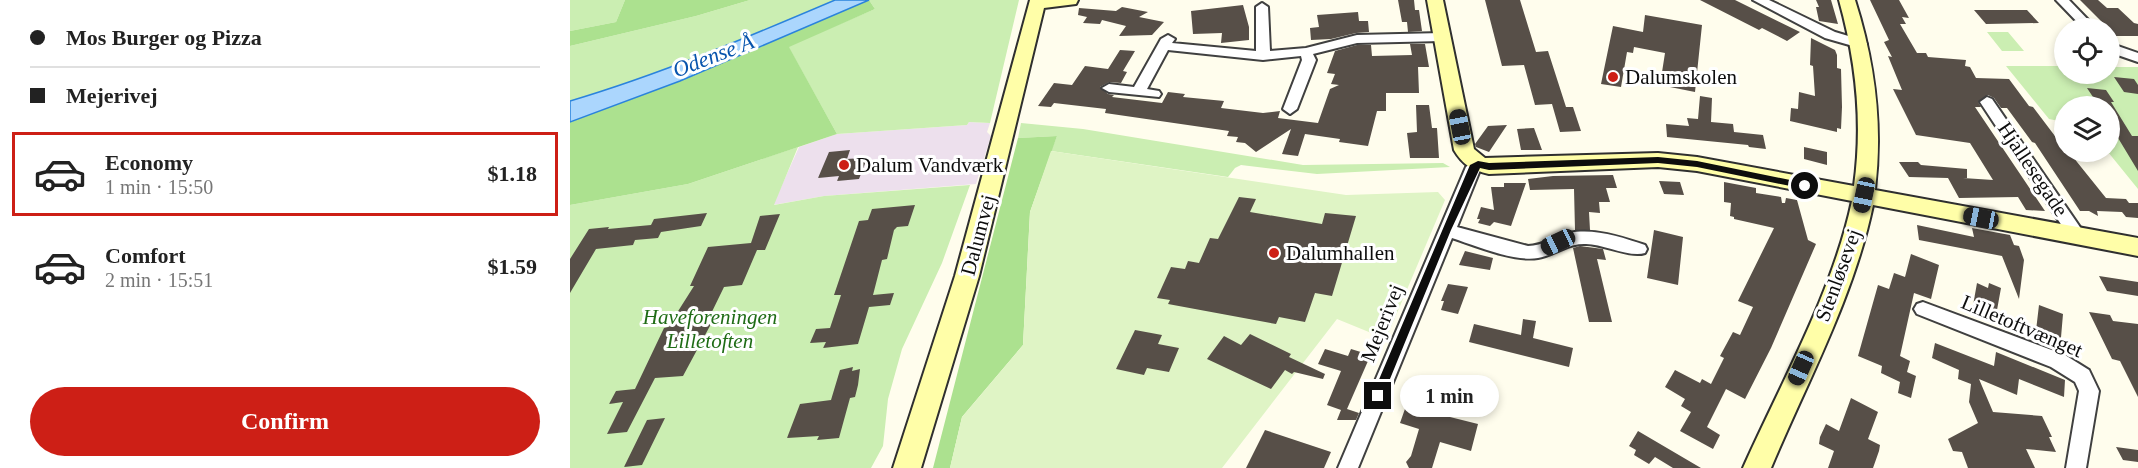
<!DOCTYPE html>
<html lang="en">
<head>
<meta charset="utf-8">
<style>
  :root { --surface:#fff; --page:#f6f6f6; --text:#222; --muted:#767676; --line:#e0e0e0; --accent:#cd1f16 }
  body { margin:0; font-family:"Times New Roman",serif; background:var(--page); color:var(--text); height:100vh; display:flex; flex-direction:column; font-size:22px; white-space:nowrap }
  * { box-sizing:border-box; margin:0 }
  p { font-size:20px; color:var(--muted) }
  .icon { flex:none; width:33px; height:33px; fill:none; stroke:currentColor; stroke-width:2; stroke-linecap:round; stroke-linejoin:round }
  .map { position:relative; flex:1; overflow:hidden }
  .side { display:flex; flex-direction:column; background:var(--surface); width:570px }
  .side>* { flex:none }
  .banner { display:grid; align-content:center; height:132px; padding:0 30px; background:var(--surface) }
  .controls { position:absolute; left:1484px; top:18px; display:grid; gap:12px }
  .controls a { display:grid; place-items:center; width:66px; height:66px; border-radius:50%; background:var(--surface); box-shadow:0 3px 9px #0003; font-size:30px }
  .end { position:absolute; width:27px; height:27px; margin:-14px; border:8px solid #0d0d0d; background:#fff; box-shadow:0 0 0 3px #fff }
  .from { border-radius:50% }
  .bubble { position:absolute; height:42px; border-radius:21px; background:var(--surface); box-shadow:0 3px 9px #0003; font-size:20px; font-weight:700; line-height:42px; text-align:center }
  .car { position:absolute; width:18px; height:36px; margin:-18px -9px; border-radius:8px; box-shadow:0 0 4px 2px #0007; background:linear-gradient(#222 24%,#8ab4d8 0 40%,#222 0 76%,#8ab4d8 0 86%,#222 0) }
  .banner b { display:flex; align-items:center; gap:21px; height:57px; font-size:22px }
  .banner b+b { border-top:2px solid var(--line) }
  .banner i { width:15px; height:15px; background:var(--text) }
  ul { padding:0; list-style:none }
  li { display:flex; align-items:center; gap:18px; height:84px; margin:0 12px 9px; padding:0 18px; border:3px solid transparent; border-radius:0px }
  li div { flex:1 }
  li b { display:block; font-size:22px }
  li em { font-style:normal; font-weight:700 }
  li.current { border-color:var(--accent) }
  li>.icon { width:54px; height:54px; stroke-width:1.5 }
  .cta { display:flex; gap:12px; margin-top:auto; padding:12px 30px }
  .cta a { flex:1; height:69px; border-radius:36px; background:var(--accent); color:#fff; font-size:24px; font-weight:700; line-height:69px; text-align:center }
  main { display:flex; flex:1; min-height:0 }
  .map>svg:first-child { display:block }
</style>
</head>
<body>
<main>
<section class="side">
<div class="banner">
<b><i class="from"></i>Mos Burger og Pizza</b>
<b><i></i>Mejerivej</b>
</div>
<ul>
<li class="current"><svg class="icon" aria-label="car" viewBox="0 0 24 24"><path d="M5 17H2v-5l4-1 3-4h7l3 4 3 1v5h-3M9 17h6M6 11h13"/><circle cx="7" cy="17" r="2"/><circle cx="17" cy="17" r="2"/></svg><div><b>Economy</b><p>1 min · 15:50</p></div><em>$1.18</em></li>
<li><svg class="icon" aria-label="car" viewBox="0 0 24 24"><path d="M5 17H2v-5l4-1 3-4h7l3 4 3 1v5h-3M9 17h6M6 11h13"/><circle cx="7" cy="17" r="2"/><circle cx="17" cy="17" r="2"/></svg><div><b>Comfort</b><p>2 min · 15:51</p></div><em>$1.59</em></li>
</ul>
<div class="cta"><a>Confirm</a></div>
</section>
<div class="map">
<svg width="1568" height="468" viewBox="0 0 1568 468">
  <rect width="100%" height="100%" fill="#fffded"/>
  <path fill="#ede0ed" d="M399,122l21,1 -3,9 4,4 -15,48 -152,12 -51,9 26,-58 38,-13 130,-9z"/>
  <path fill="#cbeeb2" d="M0,0h55l-9,22 -46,9z
    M180,0h85c-87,37 -174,74 -265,101v-55l126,-30z
    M299,0h150l-29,123 -21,-1 -2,3 -130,9 -49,-88 87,-37z
    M1417,32h21l16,19h-22z
    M1436,66h58v8h45v-7h29v122l-30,-37 1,-46h-45v16l-15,-3z
    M451,123l62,6 220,36 140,-2 7,4 -133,7 -76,-9 -6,3 -7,9 -177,-26 6,-15 -39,2z
    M228,147l-24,58 50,-9 146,-11 -28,78 -40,86 -14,50 -5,47 -12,22h-301v-263l118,-21z"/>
  <path fill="#ace18f" d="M55,0h125l-54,16 -126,30v-15l46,-9z
    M299,0l6,9 -86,38 48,87 -149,50 -118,21v-83l110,-41z
    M487,136l-27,76 -7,133 -61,72 -12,51h-17l85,-330z"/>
  <path fill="#dff4c5" d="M481,151l295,44 92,-3 7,8 -59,139 -49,-20 -115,149h-272l12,-51 61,-72 7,-133z"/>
  <path fill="#abd6fd" stroke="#2a83dc" stroke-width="1.5" d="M265,0h34l-189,81 -110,41v-21c91,-27 178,-64 265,-101z"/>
  <path fill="#574f48" d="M828,0h16l1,10h4l3,21 -14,1 -1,-10h-5z
    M915,0h35l16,52 12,-1 18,56h7l8,24 -21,1 -8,-28 -17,1 -11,-40 -22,1z
    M1130,0h35l65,32 -13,9 -25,-13 -3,2z
    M1246,0h15l7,24 -19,-3 -3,-14h3z
    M1300,0h29l10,18 -7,-1 4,7h-6l17,29h9l2,4 38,3 -1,6 5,1 6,11 33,1 20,27 4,1 31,41v4l9,5 33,41 20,1 3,4h9v15l-12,-1 -4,-5 -25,-1 1,5 -9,-5h-9l-45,-68 -3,-1 -25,-34h-6l-7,-10 -6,-3 -10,7 3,5h-6l70,104 -19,-1 -8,-13 -59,1 -11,-20 -39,-1 -10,-15h19l3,3 46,4v9h-4l30,2 -23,-37 -54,-8 -23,-46 9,1 -14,-34 4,1 -8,-15 5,-2z
    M1510,0h18l9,8h11l16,15 4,1v12h-22z
    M673,5l6,22v13l-28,3 1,-10 -29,1 -2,-23z
    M552,7l26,5 -9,5 25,5 -12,13 -33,1 7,-10 -24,-6 -2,4 -17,-1 4,-6 -9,-2 1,-7 37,3z
    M1404,10h53l12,13 -53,1z
    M788,12l1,9h9l1,11 -13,1 -25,6 -20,1 -1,-12 9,-1 -2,-12z
    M1075,15l57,10 -7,67 -35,-7 5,-32 -31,-6 -1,6 -6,-1 -6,35 -20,-3 12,-58 30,6z
    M1241,38l24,12 2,5v13l4,1 1,38 -1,22 -4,-1v4l-47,-11 1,-13 7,1 1,-17 16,4 -2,-30 -3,-1z
    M840,44h15l4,23h-11l1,26h-33v18h-9l-9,35 -29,-4 1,-3 -35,-5 -7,22 -16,-2 9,-25 -35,23 -11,-9 -9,-1 2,-5 -11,-1 2,-5 -124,-18 1,-4 -52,-6 -3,4 -13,-1 16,-23 18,2 13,-19 23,3 12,-19 15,1 -12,20 4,1 -6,11 -12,-1 -9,5 8,7 6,1 -2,2 50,6 6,-11 17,2 -2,3 41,4 -3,7 42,5 17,-2 -2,7 40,5 12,-34 9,-4 -8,-1 4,-10 -8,-1 8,-22 22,-6h14l1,11 40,-1z
    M1544,77l20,2 4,6v9l-14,-2z
    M1517,88l19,2 8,12h-3l21,34h6v35l-29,-48v-17h-10z
    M1130,96l12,2 -1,24 22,2 1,8 29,3 3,14 -17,-2 -1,-2 -81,-8 -1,-13 23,2 -2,-8 11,1z
    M846,105h13l3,23h5l2,30h-29l-3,-25 10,-1z
    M937,125l-18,27 -13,-5 -1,-3 13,-18z
    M964,128l8,22h-21l-4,-21z
    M1234,147l23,5v13l-23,-6z
    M280,150l-3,9 15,-1 -1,3h5l-7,18 -22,2 2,-5 -21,2 11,-26z
    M1043,175l4,13h-11l4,14h-11l1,11 -11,-1 1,18h-15l-1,-41 -44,1 -2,-11 25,-3z
    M1089,181l21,1 4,13 -20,-1z
    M1154,182l32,6v5l25,4 1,6h3l1,-5 11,2 11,40 8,4 -45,104 -26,51 -19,-10 -19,38 13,8 -7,14 -33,-18 11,-19 -10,-6 4,-7 -20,-12 10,-17 25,13 2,-4 9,5 13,-26 -4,-2 13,-24 7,3 13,-28 -15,-6 36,-73 -40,-9v-2l-4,-1 1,-13 -7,-1z
    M934,183h22l-15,43 -17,-4 -4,4 -12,-3 2,-4h-3l4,-12 13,3 -3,-23h13z
    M669,197l17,2 -6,13 72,12 3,-11 31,3 -24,80 -17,-3 -10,29 -26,-5 -3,7 -108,-20 2,-4 -13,-2 14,-31 14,2 3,-8 11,2 11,-25 8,1z
    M345,205l-7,21 -11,1 -3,3 -7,29 -5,1 -9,35 21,-2 -4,12 -21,2 -11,37 -35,4 3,-6 -16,1 6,-14 14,-1 11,-33h-7l25,-74 9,-1 4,-11z
    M137,213l-6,13 -40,6 -3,6 -23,2 -2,5 -37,4 -26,44v-34l19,-30 20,-2 -1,2 43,-4 3,-6z
    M210,214l-15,36h-8l-15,35 -18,2 -18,37h5l-28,52 -28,2 -28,54 -20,2 16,-32 -14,2 7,-13 19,-2 29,-61 4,-1 26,-41h-4l18,-39 43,-4 9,-27z
    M1347,225l57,12 -2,-9 38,7 4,10 5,1 5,14 -5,39 -17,-43 -83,-16z
    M1084,230l29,7 -5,48 -31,-7z
    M1010,246l23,3 3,11 -9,-1 15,63h-23l-16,-74z
    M895,251l28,7 -3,12 -31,-5z
    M1341,254l28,11 -8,34 -17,-6 -14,63 10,5 -3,11 9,4 -5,22 -13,-5 2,-11 -19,-9 1,-7 -24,-10 20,-71 11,4 5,-16 11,4z
    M1529,276l39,6v14l-31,-5z
    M1407,283l11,5 1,-5 12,5 -6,33 -23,-10z
    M878,284l20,3 -10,27 -17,-4 3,-9h-3z
    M1469,305l24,9 -3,35 -25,-10z
    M1519,312l21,3 3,6 25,3v73l-18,-36 -8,-2z
    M953,319l13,2 -3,17 40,10 -4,19 -100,-25 5,-18 47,11z
    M565,330l27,5 -4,9 21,4 -10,24 -22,-4 -3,7 -28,-6z
    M680,334l41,20 -2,3 36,17 -2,5 -29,-7 -2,2 -7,-4 -14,19 -64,-30 17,-23 17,9z
    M1365,343l59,23 2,-14 69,28 -1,17 -45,-18 -2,16 -38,-16 14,33 49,4 10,21h-3l7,15 -30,-3 9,19h-67l-6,-16 -9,-1 -5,-12 30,-16 -9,-21 2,-18 -13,-5 1,-9 -27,-12z
    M755,349l23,7 3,-7 13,4 -2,6 6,2 -21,48 12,4 -3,7h-19l4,-10 -14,-5 14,-34 -23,-7z
    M283,367l-1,4 8,-2 -2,16 -3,12 -5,1 -11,40 -22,2 2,-4 -32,2 13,-34 31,-4 9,-30z
    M1281,398l27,14 -10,27 12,6 -1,6 -6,17h-45l6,-17 -15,-7 1,-7 6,-13 13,7z
    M836,406l72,18 -7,27 -31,-9 -8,26h-23l-3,-6 5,-6 8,-27 -19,-6z
    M95,418l-23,47 -18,2 23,-47z
    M695,430l66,22 -7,16h-78z
    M1068,431l63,37h-28l-18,-11 -6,7 -15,-9 2,-5 -7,-4z
    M1546,447l22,3v12l-15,-2z"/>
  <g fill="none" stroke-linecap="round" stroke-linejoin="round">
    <defs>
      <path id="street" d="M1183,0h16l66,32 30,9 2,3 -7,4 -35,-10z
        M1486,0h13l27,28h-13z
        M692,3l6,4 2,44 36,-3 51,-13 85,-2 7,4 -7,4 -85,2 -44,11 3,6 -19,49 -7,5 -7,-5 19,-49 -1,-4 -38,4 -95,-10 -21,39 12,2 2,3 -2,3 -50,-5 -7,-4 7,-4 25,3 27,-48 7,-4 7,4 -3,4 84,8v-44z
        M1539,43l29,10v9l-29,-10z
        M1417,97l5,2 92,134 2,4 -2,4 -6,2 -6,-2 -92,-139z
        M908,159l8,5 -6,6 -23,57 71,19c15,0 27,-10 41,-13 25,-5 52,4 76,12l2,4 -2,4c-15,5 -42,-9 -59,-9 -18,-1 -31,11 -48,14 -24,4 -62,-12 -86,-20l-94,230h-20l128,-301 7,-7z
        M1353,302l142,53 24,15 10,21 -13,77h-20l13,-77 -4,-9 -24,-15 -134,-53 -3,-5 3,-5z"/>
      <path id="secondary" d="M460,0h48l-2,4 -32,4 -65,268 -58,192h-28l62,-192z
        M857,0h16l31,149 11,9 173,-5 39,4 157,29c9,-64 2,-125 -15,-186h16c20,63 28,124 20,190l263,48v18l-265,-51c-19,92 -66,177 -102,263h-28c38,-85 90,-177 109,-267l-155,-30 -39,-4 -169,7c-17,-4 -26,-9 -35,-24z"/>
    </defs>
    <use href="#street" stroke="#404040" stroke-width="4"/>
    <use href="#secondary" stroke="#2f2f2f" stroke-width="4"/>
    <use href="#street" fill="#fff" fill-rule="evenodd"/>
    <use href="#secondary" fill="#fffea8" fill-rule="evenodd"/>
  </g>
  <path fill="#0d0d0d" d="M1088,157l39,4 108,22 5,3 -5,3 -108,-22 -39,-4 -169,7 -9,-2 -29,62 -68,166 -5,5 -4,-1 -2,-4 98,-231 8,-4 11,2z"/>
  <g fill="#cd1f16" stroke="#fff" stroke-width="2">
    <circle cx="1043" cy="77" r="6"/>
    <circle cx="274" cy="165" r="6"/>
    <circle cx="704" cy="253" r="6"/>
  </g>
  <g text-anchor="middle" stroke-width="6" stroke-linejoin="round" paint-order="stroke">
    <g font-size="21" fill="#0d0d0d" stroke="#fff" text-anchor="start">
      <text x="1055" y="84">Dalumskolen</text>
      <text x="286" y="172">Dalum Vandværk</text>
      <text x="716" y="260">Dalumhallen</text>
    </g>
    <g font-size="21" fill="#0d0d0d" stroke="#fff">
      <text transform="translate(1463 169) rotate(56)" y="7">Hjallesegade</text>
      <text transform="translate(408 235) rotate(-75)" y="7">Dalumvej</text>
      <text transform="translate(1268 275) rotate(-70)" y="7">Stenløsevej</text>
      <text transform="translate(812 323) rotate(-68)" y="7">Mejerivej</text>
      <text transform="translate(1452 326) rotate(23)" y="7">Lilletoftvænget</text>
    </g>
    <g font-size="21" font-style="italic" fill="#1f6c16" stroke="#fff">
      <text x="140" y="324">Haveforeningen<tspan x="140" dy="24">Lilletoften</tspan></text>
    </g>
    <g font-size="22" font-style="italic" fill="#0854ad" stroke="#fff">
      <text transform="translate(143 55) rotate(-21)" y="8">Odense Å</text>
    </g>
  </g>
</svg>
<div class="controls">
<a><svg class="icon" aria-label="locate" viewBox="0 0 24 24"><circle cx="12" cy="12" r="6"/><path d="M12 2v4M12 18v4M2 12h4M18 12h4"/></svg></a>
<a><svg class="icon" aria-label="layers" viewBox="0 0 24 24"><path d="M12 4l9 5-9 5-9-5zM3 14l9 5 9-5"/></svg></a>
</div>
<i class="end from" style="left:1235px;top:186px"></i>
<i class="end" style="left:808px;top:396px"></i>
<div class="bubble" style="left:830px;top:375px;width:99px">1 min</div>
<i class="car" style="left:890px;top:127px;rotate:349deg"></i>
<i class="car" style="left:1294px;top:195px;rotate:192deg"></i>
<i class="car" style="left:1411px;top:218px;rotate:281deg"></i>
<i class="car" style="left:988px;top:242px;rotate:245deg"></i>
<i class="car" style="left:1231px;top:368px;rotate:204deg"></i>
</div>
</main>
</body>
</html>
